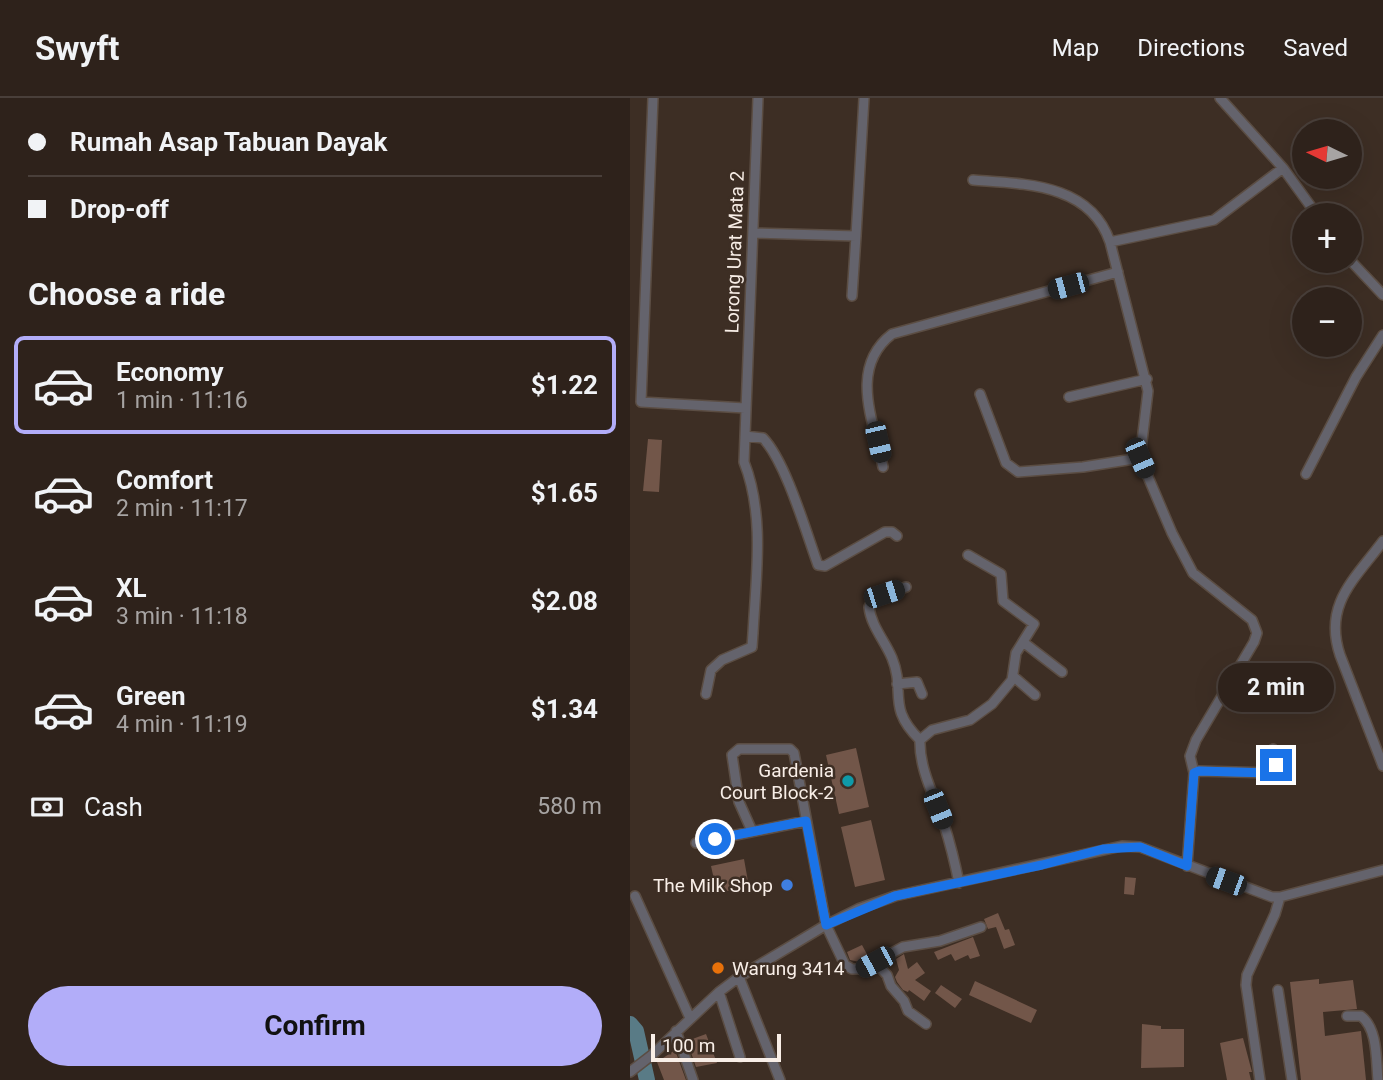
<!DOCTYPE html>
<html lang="en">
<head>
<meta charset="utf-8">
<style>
  :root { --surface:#2e221b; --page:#362a24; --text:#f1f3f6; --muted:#a7a4a3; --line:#493f3a; --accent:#b2adf9 }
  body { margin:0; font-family:Roboto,sans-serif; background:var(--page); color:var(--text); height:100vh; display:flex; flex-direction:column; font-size:26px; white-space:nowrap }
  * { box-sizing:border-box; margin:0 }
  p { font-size:23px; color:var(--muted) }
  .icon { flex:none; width:38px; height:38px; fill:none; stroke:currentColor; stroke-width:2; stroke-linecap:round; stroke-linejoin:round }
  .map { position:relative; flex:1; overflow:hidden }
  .details { display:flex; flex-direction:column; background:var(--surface); width:630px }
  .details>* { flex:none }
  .top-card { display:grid; align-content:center; height:154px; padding:0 28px; background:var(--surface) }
  .needle { width:46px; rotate:275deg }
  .controls { position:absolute; left:662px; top:21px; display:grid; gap:14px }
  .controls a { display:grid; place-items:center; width:70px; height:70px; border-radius:50%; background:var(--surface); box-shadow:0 7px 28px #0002,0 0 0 2px var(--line); font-size:35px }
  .scale { position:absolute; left:21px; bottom:18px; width:130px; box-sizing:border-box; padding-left:7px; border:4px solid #f8eee7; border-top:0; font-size:19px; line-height:24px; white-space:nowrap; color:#f8eee7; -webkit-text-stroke:5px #3d2e24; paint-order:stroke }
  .end { position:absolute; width:32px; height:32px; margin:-16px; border:9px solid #1a73e8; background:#fff; box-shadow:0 0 0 4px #fff }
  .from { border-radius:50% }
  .bubble { position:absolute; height:49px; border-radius:24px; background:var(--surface); box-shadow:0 7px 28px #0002,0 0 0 2px var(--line); font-size:23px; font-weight:700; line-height:49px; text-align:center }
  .car { position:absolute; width:21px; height:42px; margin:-21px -10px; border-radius:9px; box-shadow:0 0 5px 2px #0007; background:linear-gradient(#222 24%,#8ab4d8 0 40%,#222 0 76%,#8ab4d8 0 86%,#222 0) }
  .top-card b { display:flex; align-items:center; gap:24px; height:66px; font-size:26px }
  .top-card b+b { border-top:2px solid var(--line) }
  .top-card i { width:18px; height:18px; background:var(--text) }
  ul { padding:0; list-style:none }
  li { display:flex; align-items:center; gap:21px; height:98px; margin:0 14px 10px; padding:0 14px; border:4px solid transparent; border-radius:10px }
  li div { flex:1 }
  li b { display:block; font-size:26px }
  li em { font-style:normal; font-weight:700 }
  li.current { border-color:var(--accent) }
  li>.icon { width:63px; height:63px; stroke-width:1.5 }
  h2 { padding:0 28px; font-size:32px; line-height:84px }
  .pay { display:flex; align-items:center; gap:18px; height:77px; padding:0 28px; font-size:26px }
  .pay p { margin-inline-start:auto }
  .primary-button { display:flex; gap:14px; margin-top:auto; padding:14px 28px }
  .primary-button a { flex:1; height:80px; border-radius:42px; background:var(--accent); color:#111; font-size:28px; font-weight:700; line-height:80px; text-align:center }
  header { display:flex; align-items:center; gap:42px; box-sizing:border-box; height:98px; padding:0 35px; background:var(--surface); border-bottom:2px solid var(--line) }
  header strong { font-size:33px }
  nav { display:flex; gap:38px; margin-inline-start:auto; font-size:24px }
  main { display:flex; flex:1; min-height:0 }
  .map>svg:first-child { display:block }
</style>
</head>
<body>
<header>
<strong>Swyft</strong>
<nav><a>Map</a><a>Directions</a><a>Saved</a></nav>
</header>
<main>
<section class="details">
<div class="top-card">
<b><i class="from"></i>Rumah Asap Tabuan Dayak</b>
<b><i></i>Drop-off</b>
</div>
<h2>Choose a ride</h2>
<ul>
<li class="current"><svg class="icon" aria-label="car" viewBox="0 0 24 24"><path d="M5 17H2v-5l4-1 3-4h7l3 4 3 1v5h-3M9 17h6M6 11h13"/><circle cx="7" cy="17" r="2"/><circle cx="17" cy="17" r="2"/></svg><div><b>Economy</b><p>1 min · 11:16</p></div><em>$1.22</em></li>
<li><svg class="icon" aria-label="car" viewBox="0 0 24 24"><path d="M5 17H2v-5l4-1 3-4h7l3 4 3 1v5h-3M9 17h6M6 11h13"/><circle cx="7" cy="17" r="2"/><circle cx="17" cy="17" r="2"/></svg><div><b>Comfort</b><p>2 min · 11:17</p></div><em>$1.65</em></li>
<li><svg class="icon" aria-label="car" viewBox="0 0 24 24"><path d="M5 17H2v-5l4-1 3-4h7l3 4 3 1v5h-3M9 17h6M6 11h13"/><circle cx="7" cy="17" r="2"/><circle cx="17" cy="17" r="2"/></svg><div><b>XL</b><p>3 min · 11:18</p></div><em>$2.08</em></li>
<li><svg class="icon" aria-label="car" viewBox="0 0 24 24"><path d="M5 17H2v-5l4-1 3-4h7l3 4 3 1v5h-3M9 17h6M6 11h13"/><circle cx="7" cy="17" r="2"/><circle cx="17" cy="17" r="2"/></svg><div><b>Green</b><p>4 min · 11:19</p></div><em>$1.34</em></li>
</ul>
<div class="pay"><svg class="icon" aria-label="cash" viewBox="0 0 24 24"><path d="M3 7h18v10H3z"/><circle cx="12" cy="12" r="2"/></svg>Cash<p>580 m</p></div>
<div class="primary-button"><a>Confirm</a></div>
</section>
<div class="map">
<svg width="753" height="982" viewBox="0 0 753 982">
  <rect width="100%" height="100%" fill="#3d2e24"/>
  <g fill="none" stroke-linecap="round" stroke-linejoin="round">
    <path stroke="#597b86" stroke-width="16" d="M0,926l6,7 11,49"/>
  </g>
  <path fill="#725649" d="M18,341l14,1 -3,52 -16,-1z
    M226,650l13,59 -30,7 -13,-59z
    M241,722l14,60 -30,7 -14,-60z
    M114,761l5,28 -32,6 -6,-27z
    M495,779l11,1 -2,17 -10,-1z
    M368,815l7,17 4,-1 6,16 -11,4 -8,-22 -8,2 -4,-10z
    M343,839l7,19 -10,3 -2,-4 -13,6 -4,-7 -13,6 -4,-8z
    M232,847l7,13 -9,4 -10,-2 -3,-8z
    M274,856l4,15 9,-7 8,11 -10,7 16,11 -7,10 -15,-11 -1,2 -5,-2 -6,-8 -2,-5 4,-7 -3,-11z
    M689,881v5l34,-4 4,29 -34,3 2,24 36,-5 5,49h-65l-11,-98z
    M345,883l62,29 -6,13 -62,-28z
    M311,887l21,14 -7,9 -20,-15z
    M512,926l19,2v3h23v38l-43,1z
    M76,936l11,29 -21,4 -9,-26z
    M613,940l9,34h-3l2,8h-24l-7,-37z
    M45,952l11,30h-22l-7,-18z"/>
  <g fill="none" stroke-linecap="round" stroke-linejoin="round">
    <defs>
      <path id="minor" d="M23,0l-12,304 104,6
        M590,0l63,70 34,47
        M343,82c51,4 117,3 137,62
        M123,135l103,3 8,-138
        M719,161l34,36
        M222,198l4,-60
        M350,296l26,69 12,9 65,-5 57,-9
        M439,299l78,-18
        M115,338l18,2c23,24 43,94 55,127l7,1 60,-34h7l5,4
        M253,369c-9,-45 -35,-99 9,-133l226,-62
        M676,376l50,-97 27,-42
        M753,443c-28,38 -60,63 -43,114l43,111
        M276,489l-33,12 -4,8c2,19 16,34 23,51 14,34 -6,49 28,82
        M393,544l39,30
        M383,578l22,19
        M267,586l20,-2 5,12
        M76,596l5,-24 11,-10 30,-13 1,-14c3,-57 12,-118 -9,-171l14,-364
        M564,675l-4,-17 6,-16 58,-98 3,-9 -5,-13 -59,-47 -21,-40 -32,-75 8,-67 -38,-149 104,-22 69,-52
        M122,733l-13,-29 -7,-47 7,-6h51l4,4 32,172 19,40 7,4h10l41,-22 37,-6 41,-14
        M66,745l110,-22
        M557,768l7,-93 5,-2 74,2 4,-5 -4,-19
        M329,785c-4,-20 -9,-40 -15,-59 -9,-26 -25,-55 -24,-84l12,-10 38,-10 22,-16 20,-24 4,-27 18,-29 -31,-23 -2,-27 -33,-19
        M5,798l55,122
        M245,864l12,13 4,11 13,15 4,10 18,13
        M109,879l41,103
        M648,892l14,90
        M89,894l21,65
        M717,918h14c17,13 15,44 17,64
        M46,933l17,49
        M0,974l22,-17 67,-63 20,-15 87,-52 32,-16 37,-13 227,-50 18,1 132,50h8l103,-27
        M630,982l-14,-95 1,-10 28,-61 5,-17"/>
    </defs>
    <use href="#minor" stroke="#5b4d43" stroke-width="12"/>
    <use href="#minor" stroke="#64636c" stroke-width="9"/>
  </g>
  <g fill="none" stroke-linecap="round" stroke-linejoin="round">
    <path stroke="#1a73e8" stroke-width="9" d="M85,741l91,-18 20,104 69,-29 147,-31 61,-16 37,-2 47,19 7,-93 5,-2 71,2 5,-2 1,-6"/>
  </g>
  <circle fill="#0f9aa8" stroke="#3d2e24" stroke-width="2.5" cx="218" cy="683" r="7"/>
  <circle fill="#3f7fe0" stroke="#3d2e24" stroke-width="2.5" cx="157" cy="787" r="7"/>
  <circle fill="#e8710a" stroke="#3d2e24" stroke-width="2.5" cx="88" cy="870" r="7"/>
  <g text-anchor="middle" stroke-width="5" stroke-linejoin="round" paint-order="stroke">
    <g font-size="19" fill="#f8eee7" stroke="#3d2e24">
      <text transform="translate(104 154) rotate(-88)" y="7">Lorong Urat Mata 2</text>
    </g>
    <g font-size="19" fill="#f8eee7" stroke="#3d2e24" text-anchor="end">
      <text x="204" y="679">Gardenia<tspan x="204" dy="22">Court Block-2</tspan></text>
      <text x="143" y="794">The Milk Shop</text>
      <text x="102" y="877" text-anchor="start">Warung 3414</text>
    </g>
  </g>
</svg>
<div class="controls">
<a><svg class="needle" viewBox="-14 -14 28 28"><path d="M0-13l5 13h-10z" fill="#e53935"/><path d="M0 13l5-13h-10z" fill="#a7a4a3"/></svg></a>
<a>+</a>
<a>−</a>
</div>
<div class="scale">100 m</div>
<i class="end from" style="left:85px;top:741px"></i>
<i class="end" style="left:646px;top:667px"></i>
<div class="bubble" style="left:588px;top:565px;width:116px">2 min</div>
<i class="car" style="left:438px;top:188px;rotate:255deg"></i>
<i class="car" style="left:248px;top:344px;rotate:167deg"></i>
<i class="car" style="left:510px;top:360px;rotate:157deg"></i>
<i class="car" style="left:254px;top:496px;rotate:72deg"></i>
<i class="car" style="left:308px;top:711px;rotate:158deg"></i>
<i class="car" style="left:596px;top:783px;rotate:290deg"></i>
<i class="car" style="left:245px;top:864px;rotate:242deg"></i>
</div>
</main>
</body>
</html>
